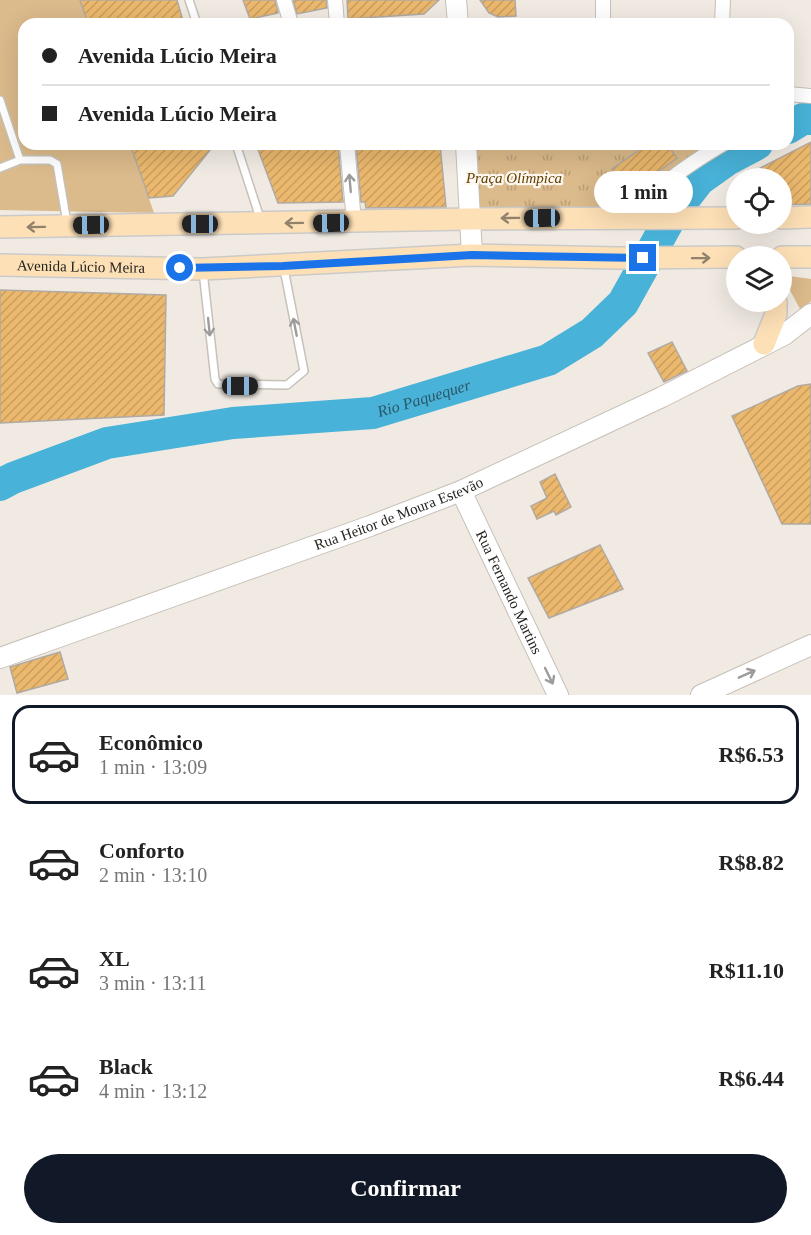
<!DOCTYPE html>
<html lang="pt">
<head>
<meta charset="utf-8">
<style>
  :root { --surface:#fff; --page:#f2f2f2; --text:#222; --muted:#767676; --line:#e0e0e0; --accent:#111827 }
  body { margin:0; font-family:"Times New Roman",serif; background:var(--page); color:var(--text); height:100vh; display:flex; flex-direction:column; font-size:22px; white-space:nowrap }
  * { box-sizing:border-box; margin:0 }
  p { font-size:20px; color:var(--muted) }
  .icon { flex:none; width:33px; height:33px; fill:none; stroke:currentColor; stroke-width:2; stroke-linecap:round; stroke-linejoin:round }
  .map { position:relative; height:695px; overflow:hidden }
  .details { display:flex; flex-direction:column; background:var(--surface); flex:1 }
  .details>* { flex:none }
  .top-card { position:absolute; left:18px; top:18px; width:776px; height:132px; border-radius:18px; box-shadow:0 6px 24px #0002; display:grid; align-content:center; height:132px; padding:0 24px; background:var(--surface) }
  .controls { position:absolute; left:726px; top:168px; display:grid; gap:12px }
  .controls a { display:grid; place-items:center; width:66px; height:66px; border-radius:50%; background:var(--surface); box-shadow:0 6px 24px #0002; font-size:30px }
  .end { position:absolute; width:27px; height:27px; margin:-14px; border:8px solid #1a73e8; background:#fff; box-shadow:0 0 0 3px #fff }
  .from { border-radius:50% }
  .bubble { position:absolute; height:42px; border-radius:21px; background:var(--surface); box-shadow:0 6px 24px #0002; font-size:20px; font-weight:700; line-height:42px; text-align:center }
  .car { position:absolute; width:18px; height:36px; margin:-18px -9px; border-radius:8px; box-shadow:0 0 4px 2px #0007; background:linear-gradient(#222 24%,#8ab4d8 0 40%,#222 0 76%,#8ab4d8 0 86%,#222 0) }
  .top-card b { display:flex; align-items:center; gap:21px; height:57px; font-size:22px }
  .top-card b+b { border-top:2px solid var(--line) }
  .top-card i { width:15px; height:15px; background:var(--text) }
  ul { padding:10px 0 0; list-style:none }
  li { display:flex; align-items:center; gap:18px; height:99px; margin:0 12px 9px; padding:0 12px; border:3px solid transparent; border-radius:18px }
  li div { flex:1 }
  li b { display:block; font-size:22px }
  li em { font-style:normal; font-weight:700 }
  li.current { border-color:var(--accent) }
  li>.icon { width:54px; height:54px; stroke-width:1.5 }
  .button { display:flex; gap:12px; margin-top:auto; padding:12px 24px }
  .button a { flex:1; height:69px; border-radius:36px; background:var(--accent); color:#fff; font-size:24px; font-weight:700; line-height:69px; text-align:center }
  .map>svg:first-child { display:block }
</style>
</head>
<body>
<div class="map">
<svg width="811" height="695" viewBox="0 0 811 695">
  <defs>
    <pattern id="park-tufts" width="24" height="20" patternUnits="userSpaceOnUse" patternTransform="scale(1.5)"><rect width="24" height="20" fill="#dbba8b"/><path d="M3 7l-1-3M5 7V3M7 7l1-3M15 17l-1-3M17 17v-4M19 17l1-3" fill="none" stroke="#bca078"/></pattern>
    <pattern id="building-hatch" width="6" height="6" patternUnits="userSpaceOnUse" patternTransform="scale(1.5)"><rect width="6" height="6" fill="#ebb86d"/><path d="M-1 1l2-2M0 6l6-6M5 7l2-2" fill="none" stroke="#c99e5e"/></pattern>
  </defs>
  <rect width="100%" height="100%" fill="#f0eae2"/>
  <path fill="#dbba8b" d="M0,0h80l8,24h-64v120h106l24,69 -154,-3z
    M782,275l29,4v22l-10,10z"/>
  <path fill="url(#park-tufts)" d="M471,144h241l-42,27 -49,36 -146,6z"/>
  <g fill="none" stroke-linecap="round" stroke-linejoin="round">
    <g stroke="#49b2d8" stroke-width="32">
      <path d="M788,128l15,-9h8"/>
      <path id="s1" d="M0,485l13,-7 94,-35 126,-20 140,-10 175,-53 44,-27 31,-30 49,-88 27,-35 28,-20 30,-16"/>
    </g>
  </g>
  <path fill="url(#building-hatch)" stroke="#b0aaa3" stroke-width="1.5" d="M80,0h97l7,24h-96z
    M243,0h32l3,13 -28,6z
    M293,0h33l1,8 -30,6z
    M347,0h92l-15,14 -76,5z
    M480,0h35l1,16 -18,1 -9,-4z
    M811,142v62l-29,1v-27h-41z
    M130,144h85l-42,52 -24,2z
    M256,144h82l5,58 -65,1z
    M356,144h84l6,63 -80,1 -1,-6h-4z
    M648,144h19l10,14 -48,35 -17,-24z
    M0,290l166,5 -2,120 -164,8z
    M672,342l15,29 -23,11 -16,-29z
    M811,384v140h-29l-50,-108 66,-30z
    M555,474l16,33 -15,8 -2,-4 -17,8 -6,-13 16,-8 -7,-16z
    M600,545l23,44 -74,29 -21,-40z
    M60,652l8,27 -51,14 -7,-26z"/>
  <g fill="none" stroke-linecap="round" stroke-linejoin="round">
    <defs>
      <path id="lane" d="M189,0l8,24
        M0,100l20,60 -20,8
        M236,144l24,74
        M20,160h30l7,4 10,59
        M203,271l12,108 3,5 69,1 17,-14 -20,-102"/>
      <path id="street" d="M284,0l7,24
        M335,0l2,24
        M603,0v24
        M722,24l1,-24
        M788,94l23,2
        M347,144l7,78
        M637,217c19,-32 54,-54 86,-73"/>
      <g id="secondary">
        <path d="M456,0l2,24"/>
        <path d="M466,144l6,111"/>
        <path id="s2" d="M461,491l97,204"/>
        <path id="s3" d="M0,658l370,-132 91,-35 201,-94 122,-62 27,-21"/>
        <path d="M701,695l110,-50"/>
      </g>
      <g id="primary">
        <path d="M782,218l29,-1"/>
        <path d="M0,227l470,-8 266,-1"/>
        <path d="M782,257h29"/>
        <path id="s4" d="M0,265l203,4 269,-14 146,3 118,-1"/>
        <path d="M764,344l12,-30v-12"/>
      </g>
    </defs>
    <use href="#lane" stroke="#c6c1b9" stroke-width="10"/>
    <use href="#street" stroke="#c6c1b9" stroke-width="16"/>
    <use href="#secondary" stroke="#c6c1b9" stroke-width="22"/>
    <use href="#primary" stroke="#cbcaca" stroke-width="24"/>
    <use href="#lane" stroke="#fff" stroke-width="7"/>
    <use href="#street" stroke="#fff" stroke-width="14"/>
    <use href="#secondary" stroke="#fff" stroke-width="20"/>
    <use href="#primary" stroke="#fde0b6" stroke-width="21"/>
  </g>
  <defs><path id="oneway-shaft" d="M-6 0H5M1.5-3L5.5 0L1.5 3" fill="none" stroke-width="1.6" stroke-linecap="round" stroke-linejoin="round" transform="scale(1.5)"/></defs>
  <g stroke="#9d9c9b">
    <use href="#oneway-shaft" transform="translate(350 183) rotate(-95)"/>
    <use href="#oneway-shaft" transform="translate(209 327) rotate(84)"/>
    <use href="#oneway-shaft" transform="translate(295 327) rotate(-101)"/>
    <use href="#oneway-shaft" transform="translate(747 674) rotate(-24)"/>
    <use href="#oneway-shaft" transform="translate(549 676) rotate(64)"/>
  </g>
  <g stroke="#92826c">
    <use href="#oneway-shaft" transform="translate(510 218) rotate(179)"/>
    <use href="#oneway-shaft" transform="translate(294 223) rotate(179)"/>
    <use href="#oneway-shaft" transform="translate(36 227) rotate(179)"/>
    <use href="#oneway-shaft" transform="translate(701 258) rotate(-1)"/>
  </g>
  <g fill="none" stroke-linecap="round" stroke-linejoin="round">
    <path stroke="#1a73e8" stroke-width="8" d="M180,268l103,-2 189,-11 171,3"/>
  </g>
  <g text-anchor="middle" stroke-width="4.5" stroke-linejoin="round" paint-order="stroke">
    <g font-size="15" font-style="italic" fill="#614001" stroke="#fdf7ef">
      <text x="514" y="183">Praça Olímpica</text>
    </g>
    <g font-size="15" fill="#262421" stroke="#fdf7ef">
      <text dy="5" stroke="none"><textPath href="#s4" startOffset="81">Avenida Lúcio Meira</textPath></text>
      <text dy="5" stroke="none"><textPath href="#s3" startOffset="424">Rua Heitor de Moura Estevão</textPath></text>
      <text dy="5" stroke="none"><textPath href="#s2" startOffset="112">Rua Fernando Martins</textPath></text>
    </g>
    <g font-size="16" font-style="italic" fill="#2a5767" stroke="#fdf7ef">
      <text dy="6" stroke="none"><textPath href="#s1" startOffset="436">Rio Paquequer</textPath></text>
    </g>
  </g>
</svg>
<div class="controls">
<a><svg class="icon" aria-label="locate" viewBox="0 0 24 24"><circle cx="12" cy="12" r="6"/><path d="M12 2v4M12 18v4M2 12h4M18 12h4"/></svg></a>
<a><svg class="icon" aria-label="layers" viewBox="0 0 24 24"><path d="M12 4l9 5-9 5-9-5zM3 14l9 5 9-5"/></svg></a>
</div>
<i class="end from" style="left:180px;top:268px"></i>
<i class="end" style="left:643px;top:258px"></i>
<div class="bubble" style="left:594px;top:171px;width:99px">1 min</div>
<i class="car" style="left:542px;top:218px;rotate:269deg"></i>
<i class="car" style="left:331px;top:223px;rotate:269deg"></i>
<i class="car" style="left:200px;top:224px;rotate:270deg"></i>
<i class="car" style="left:91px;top:225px;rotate:269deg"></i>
<i class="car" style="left:240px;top:386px;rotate:90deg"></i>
<div class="top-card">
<b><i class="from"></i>Avenida Lúcio Meira</b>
<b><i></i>Avenida Lúcio Meira</b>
</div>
</div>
<section class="details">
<ul>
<li class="current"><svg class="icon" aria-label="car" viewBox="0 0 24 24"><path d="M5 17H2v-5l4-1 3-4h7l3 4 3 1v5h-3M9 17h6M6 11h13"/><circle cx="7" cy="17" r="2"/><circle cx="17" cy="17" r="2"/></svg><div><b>Econômico</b><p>1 min · 13:09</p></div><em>R$6.53</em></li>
<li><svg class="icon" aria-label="car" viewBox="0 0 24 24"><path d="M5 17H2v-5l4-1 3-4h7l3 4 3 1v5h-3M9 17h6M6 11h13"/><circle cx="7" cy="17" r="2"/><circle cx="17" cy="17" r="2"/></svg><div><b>Conforto</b><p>2 min · 13:10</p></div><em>R$8.82</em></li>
<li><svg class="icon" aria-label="car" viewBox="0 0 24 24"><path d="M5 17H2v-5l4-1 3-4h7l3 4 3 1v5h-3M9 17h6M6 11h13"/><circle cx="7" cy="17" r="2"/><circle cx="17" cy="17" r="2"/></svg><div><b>XL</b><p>3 min · 13:11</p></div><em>R$11.10</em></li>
<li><svg class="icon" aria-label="car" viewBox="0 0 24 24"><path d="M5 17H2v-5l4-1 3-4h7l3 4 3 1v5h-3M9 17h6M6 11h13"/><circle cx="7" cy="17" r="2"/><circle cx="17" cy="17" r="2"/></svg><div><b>Black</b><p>4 min · 13:12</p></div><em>R$6.44</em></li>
</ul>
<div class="button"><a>Confirmar</a></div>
</section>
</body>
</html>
